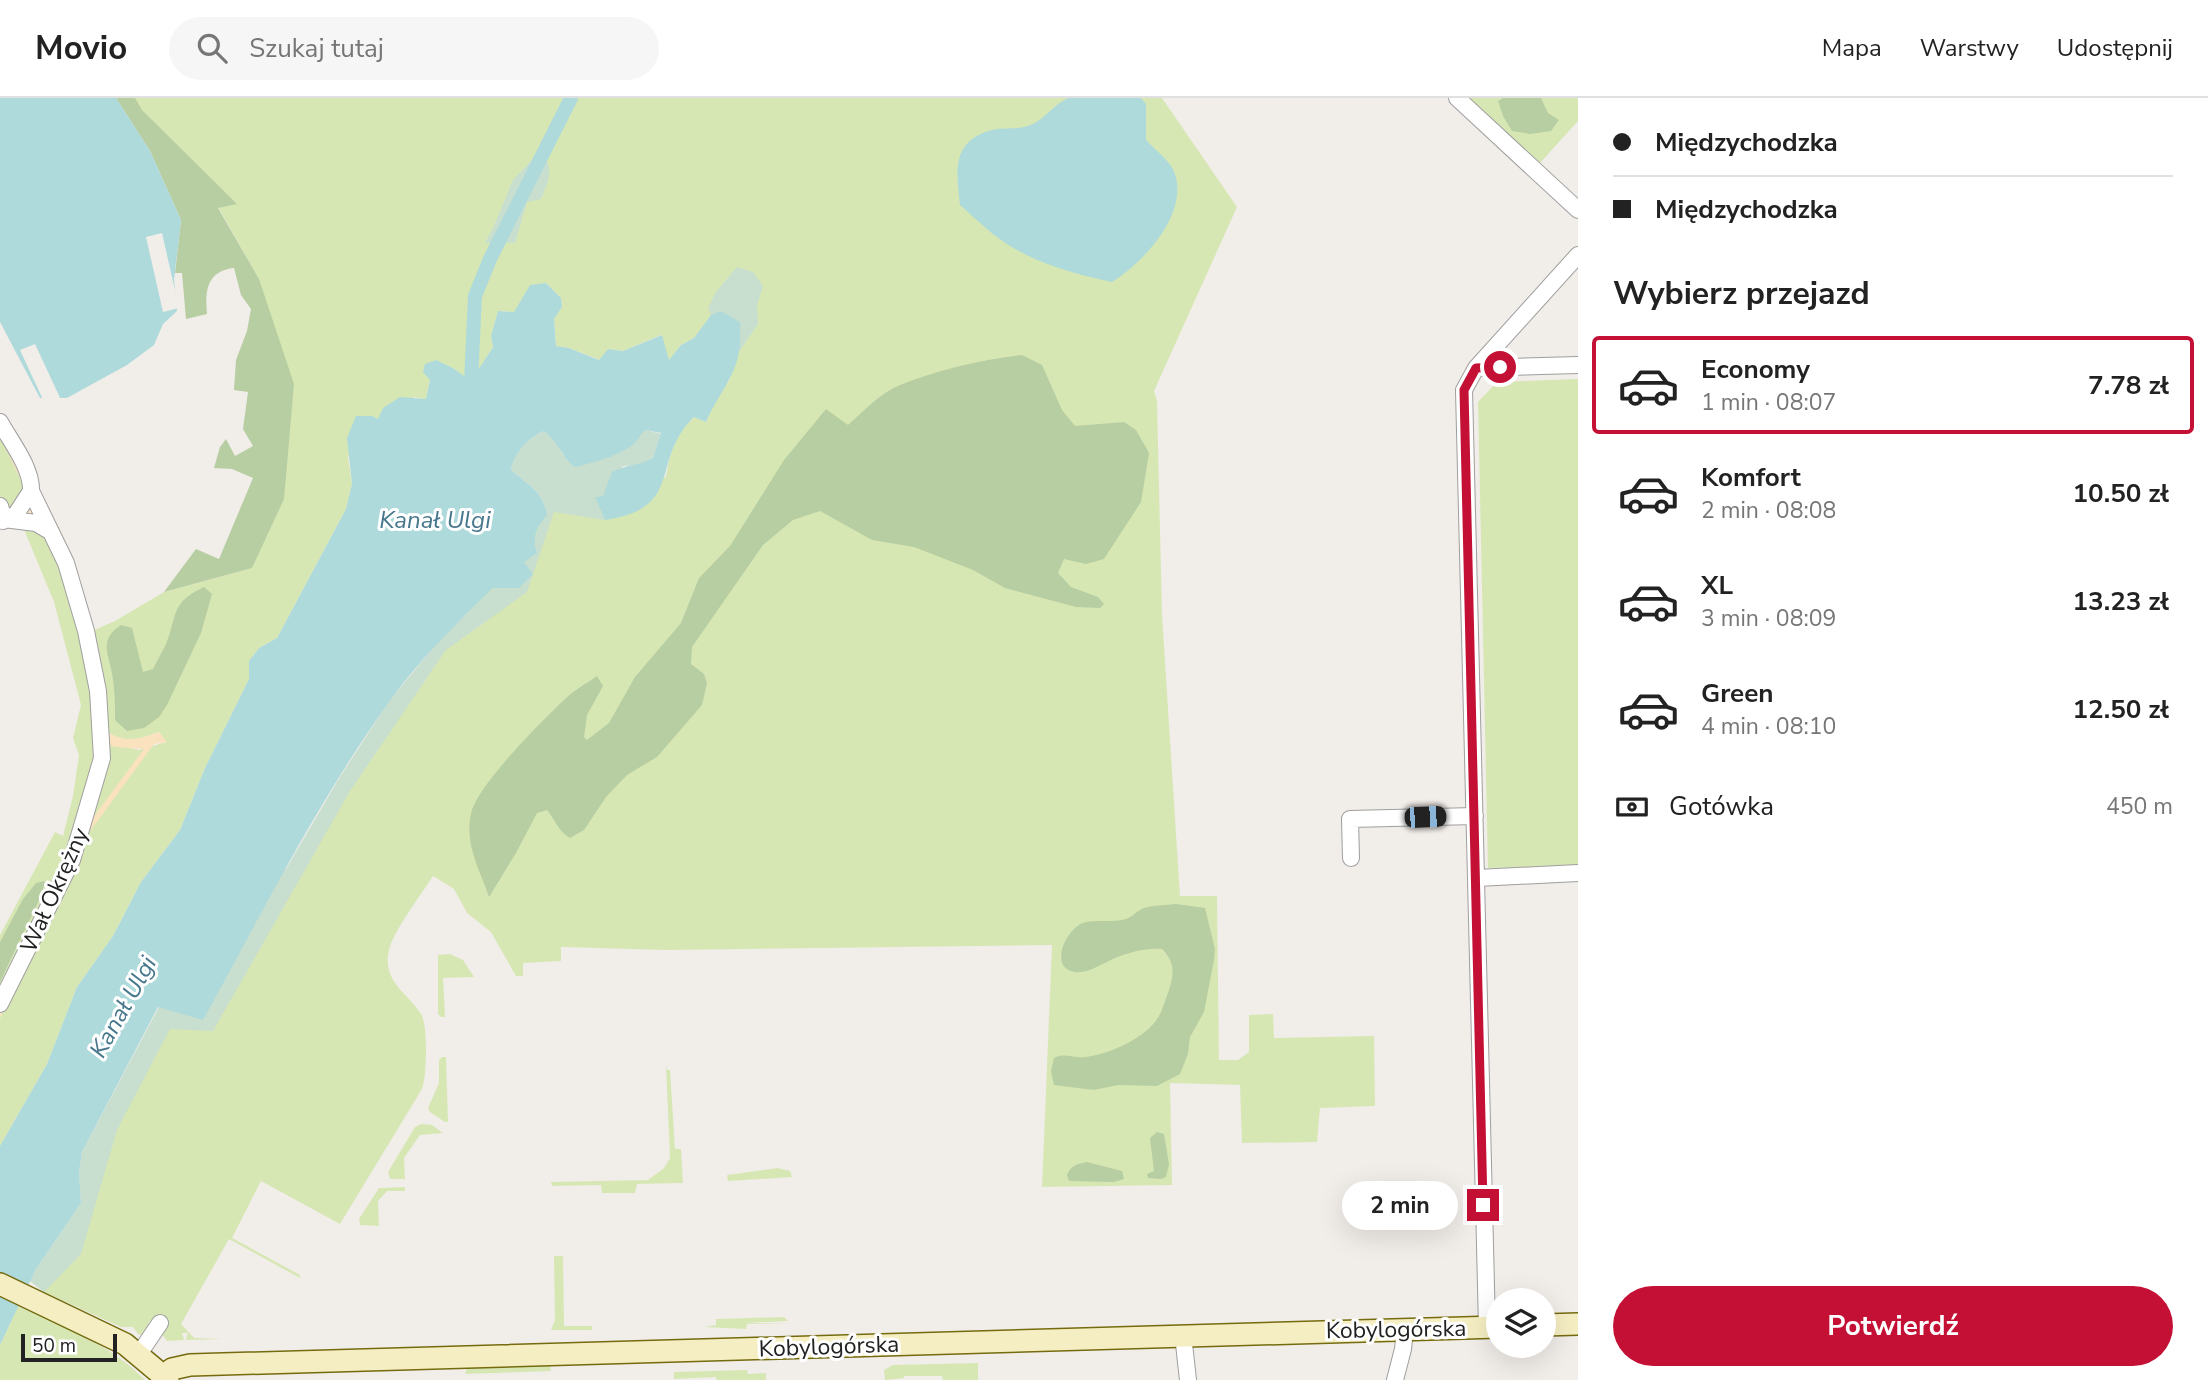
<!DOCTYPE html>
<html lang="pl">
<head>
<meta charset="utf-8">
<style>
  :root { --surface:#fff; --page:#f6f6f6; --text:#222; --muted:#767676; --line:#e0e0e0; --accent:#c41034 }
  body { margin:0; font-family:"Nunito Sans",sans-serif; background:var(--page); color:var(--text); height:100vh; display:flex; flex-direction:column; font-size:26px; white-space:nowrap }
  * { box-sizing:border-box; margin:0 }
  p { font-size:23px; color:var(--muted) }
  .icon { flex:none; width:38px; height:38px; fill:none; stroke:currentColor; stroke-width:2; stroke-linecap:round; stroke-linejoin:round }
  .map { position:relative; flex:1; overflow:hidden }
  .side { display:flex; flex-direction:column; background:var(--surface); width:630px }
  .side>* { flex:none }
  .guide { display:grid; align-content:center; height:154px; padding:0 35px; background:var(--surface) }
  .controls { position:absolute; left:1486px; top:1190px; display:grid; gap:14px }
  .controls a { display:grid; place-items:center; width:70px; height:70px; border-radius:50%; background:var(--surface); box-shadow:0 7px 28px #0002; font-size:35px }
  .scale { position:absolute; left:21px; bottom:18px; width:96px; box-sizing:border-box; padding-left:7px; border:4px solid #222; border-top:0; font-size:19px; line-height:24px; white-space:nowrap; color:#222; -webkit-text-stroke:5px #fff; paint-order:stroke }
  .end { position:absolute; width:32px; height:32px; margin:-16px; border:9px solid #c41034; background:#fff; box-shadow:0 0 0 4px #fff }
  .from { border-radius:50% }
  .bubble { position:absolute; height:49px; border-radius:24px; background:var(--surface); box-shadow:0 7px 28px #0002; font-size:23px; font-weight:700; line-height:49px; text-align:center }
  .car { position:absolute; width:21px; height:42px; margin:-21px -10px; border-radius:9px; box-shadow:0 0 5px 2px #0007; background:linear-gradient(#222 24%,#8ab4d8 0 40%,#222 0 76%,#8ab4d8 0 86%,#222 0) }
  .guide b { display:flex; align-items:center; gap:24px; height:66px; font-size:26px }
  .guide b+b { border-top:2px solid var(--line) }
  .guide i { width:18px; height:18px; background:var(--text) }
  ul { padding:0; list-style:none }
  li { display:flex; align-items:center; gap:21px; height:98px; margin:0 14px 10px; padding:0 21px; border:4px solid transparent; border-radius:7px }
  li div { flex:1 }
  li b { display:block; font-size:26px }
  li em { font-style:normal; font-weight:700 }
  li.current { border-color:var(--accent) }
  li>.icon { width:63px; height:63px; stroke-width:1.5 }
  h2 { padding:0 35px; font-size:32px; line-height:84px }
  .pay { display:flex; align-items:center; gap:18px; height:77px; padding:0 35px; font-size:26px }
  .pay p { margin-inline-start:auto }
  .cta { display:flex; gap:14px; margin-top:auto; padding:14px 35px }
  .cta a { flex:1; height:80px; border-radius:42px; background:var(--accent); color:#fff; font-size:28px; font-weight:700; line-height:80px; text-align:center }
  header { display:flex; align-items:center; gap:42px; box-sizing:border-box; height:98px; padding:0 35px; background:var(--surface); border-bottom:2px solid var(--line) }
  header strong { font-size:33px }
  nav { display:flex; gap:38px; margin-inline-start:auto; font-size:24px }
  .search { width:490px; height:63px; background:var(--page); display:flex; align-items:center; gap:18px; box-sizing:border-box; padding:0 24px; border-radius:38px; color:var(--muted); font-size:26px }
  main { display:flex; flex:1; min-height:0 }
  .map>svg:first-child { display:block }
</style>
</head>
<body>
<header>
<strong>Movio</strong>
<div class="search"><svg class="icon" aria-label="search" viewBox="0 0 24 24"><circle cx="10" cy="10" r="6"/><path d="M15 15l6 6"/></svg>Szukaj tutaj</div>
<nav><a>Mapa</a><a>Warstwy</a><a>Udostępnij</a></nav>
</header>
<main>
<div class="map">
<svg width="1578" height="1282" viewBox="0 0 1578 1282">
  <rect width="100%" height="100%" fill="#f1ede9"/>
  <path fill="#d7e7b4" d="M126,0h1036l75,109 -83,184 3,10 5,214 18,281h37l2,164h19l11,-8v-37l24,-1 1,24 100,-2 1,70 -55,2 -3,34 -75,1 -2,-58 -70,-2 2,102 -130,2 10,-242 -385,5 -106,-3v14l-38,2v13h-7l-25,-44 -24,-19 -13,-24 -21,-13c-12,19 -39,54 -44,74 -7,32 18,42 32,64 7,10 6,63 1,75l-82,135 -79,-43 -29,57 68,37v3l-71,-39 -48,85 13,14 28,1 -36,1 2,-7h-6l2,7 -17,1 -6,-8 4,-9 -16,-3v9l-3,7 -8,-3 -5,-7h-12l-77,-35 -14,-11 51,-78 78,-196 127,-138 260,-365 120,-27c4,-25 10,-43 28,-60l12,5 9,-22 15,-21 -19,-63 -17,22 -13,7 -12,16 -8,-26 -38,16 -15,-2 -8,11 -31,-12 -13,-2 -2,-27 8,-12 -1,-9 -15,-15 -32,29 -16,-1 -7,25 2,11 -22,35 -18,-14 -23,11 -4,21 -11,-3 -37,22 -30,38 4,27 -6,25 -69,129 -18,10 -10,13v18l-44,89 -25,62 -39,52 -28,54 -36,51 -30,77 -47,82v-128l83,-174 24,-101 32,7 27,-8 -7,-10c-20,7 -33,12 -52,0l-15,-101 23,-10 49,-29 88,-24 7,-289 -41,-72 15,-2z
    M1464,0h114v23l-38,42z
    M1578,281v487l-90,2 -10,-466 19,-20z
    M0,339l25,51 -21,31 -4,-13z
    M23,429l23,5 20,31 22,92 8,96 -20,87 -76,155v-58l55,-103 8,4 10,-40 6,-41 -6,-17 8,-33 -27,-103z
    M450,856l13,6 11,17 -31,1 2,39h-4l-3,-3v-59z
    M442,959h4l2,65h-3l-15,-10 -2,-4 11,-25v-23z
    M666,966l1,6h3l5,79h6l2,34 -46,1 -2,9h-33l-1,-8 -49,1 -1,-4 97,-2 16,-12 6,-10z
    M421,1026l11,1 11,8 -23,2 -16,23 1,21h-15l-2,-7 27,-45z
    M778,1070l12,3 2,6 -64,4 -1,-6z
    M405,1089v4h-18l-9,10 1,25 -19,-1 -1,-6 20,-31z
    M554,1158h9l1,70h28v4h-41l4,-10z
    M18,1208c45,21 92,38 127,74h-145v-35z
    M784,1219l4,4 -44,2h46l-43,1 -1,5 -42,-2 12,-2v-6z
    M978,1265v17h-35l-1,-4h-38v2l-19,2 -1,-10 9,-5z
    M550,1266l1,7 -86,3 3,-8z
    M747,1272l1,4 18,-1v7h-49l-1,-3 -42,2v-7z"/>
  <path fill="#b7cda2" d="M116,0h19l7,12 95,94 -19,4 41,71 35,105 -10,115 -32,69 -88,24 32,-43 23,10 34,-81 -21,-9 -18,-1 6,-21 6,-8 9,17 18,-10 -10,-17 5,-37 -14,-2 2,-30 11,-29 4,-22 -10,-14 -7,-27c-28,3 -29,24 -27,46l-21,5 -4,-46h-7l6,-53 -31,-69z
    M1503,0h38l7,15 11,7 -8,11 -21,3 -18,-3 -9,-15 -5,-15z
    M1022,257l20,10 20,45 13,16 49,-4 12,8 13,23 -8,49 -37,57 -18,5 -22,-5 -6,14 13,14 27,10 6,7 -4,4 -24,-1 -71,-19 -32,-18 -59,-23 -42,-7 -52,-29 -27,9 -30,25 -71,102 -1,17 13,10 3,9 -5,22 -45,52 -30,18 -21,22 -22,33 -14,8c-11,-6 -15,-18 -23,-28l-10,3 -21,40 -27,44c-9,-27 -25,-53 -18,-83 5,-28 73,-95 95,-116 10,-9 21,-15 31,-22l6,10 -16,29 -3,22 3,3 22,-17 26,-46 46,-54 18,-45 31,-32 54,-86 42,-51 22,16c16,-14 32,-32 52,-40 37,-15 83,-26 122,-30z
    M204,489l8,7 -11,39 -34,72 -8,12 -15,11 -17,3 -12,-11c0,-14 0,-27 -2,-40 -2,-23 -17,-39 8,-55l11,3 11,44 10,-3c4,-8 9,-17 13,-25 12,-30 4,-41 38,-57z
    M45,783l-3,13 -42,88v-40l23,-43 13,-16z
    M1176,806l29,4 10,41 -1,11 -10,52 -14,25 -2,17 -8,20 -23,12 -39,-1 -24,5 -40,-5 -3,-14 3,-13c11,-6 21,1 32,-1 24,-3 63,-20 74,-43 3,-6 5,-14 8,-21 6,-18 8,-30 -6,-44 -17,-1 -31,3 -47,9 -12,5 -27,16 -40,14 -27,-4 -9,-43 8,-49 13,-4 29,0 43,-4 6,-2 12,-9 18,-11 10,-3 23,-3 32,-4z
    M1157,1034l7,2 5,30 -3,13 -5,2 -13,-1 -1,-4 7,-3 -4,-33z
    M1087,1064l35,9 2,8 -10,3 -45,-1 -2,-6c4,-10 11,-11 20,-13z"/>
  <path fill="#c8decf" d="M541,52c13,21 9,27 0,49l-14,3 -12,41h-30l9,-17 19,-46z
    M737,169l16,5 10,14 -6,19 1,19 -19,28 1,-30 -19,-11 -10,4 -3,-7 8,-16z
    M646,332l15,4 -8,24 -13,7 -17,1 -12,14 -8,16 -8,1 10,23 -51,-8 -27,80 -81,58 -96,141 -137,240 -43,-2 -53,101 -36,124 -37,38 -14,-11 6,-12 45,-66 -2,-31 3,-20 77,-145 127,-138 52,-89 51,-79 54,-65 51,-48h25c5,-25 13,-54 28,-73 -3,-23 -20,-31 -36,-45 3,-16 17,-33 33,-39l9,6 10,18 77,-20z"/>
  <path fill="#fae2bf" fill-rule="evenodd" d="M0,339c24,35 52,70 68,110 23,58 30,124 39,185 19,12 33,7 52,0l8,10 -13,2 -69,94 -85,180v-25l76,-155 20,-87 -1,-62 -29,-126 -20,-30 -23,-6 -11,3 -8,-11 21,-31zM108,645l6,4 30,2 -52,70z"/>
  <path fill="#aedadb" d="M0,0h116l34,53 31,69 -7,60 3,31 -14,13 -9,21 -27,20 -60,33h-27l-40,-76z
    M1068,0h73l5,6v36c9,10 25,21 29,34 13,41 -31,88 -63,108 -33,-7 -67,-16 -97,-33 -20,-11 -38,-29 -55,-44 -4,-36 -9,-66 36,-76 9,-1 19,0 28,-2 19,-4 27,-21 44,-29z
    M546,185l15,15 1,9 -8,12 2,27 13,2 30,12 9,-11 15,2 39,-16 7,25 12,-15 13,-7 17,-23 10,-4 19,11c0,10 1,20 -1,29 -3,25 -23,47 -33,71l-12,-5c-45,44 -8,91 -89,103l-10,-23 8,-1 9,-24c14,-7 28,-7 41,-14l8,-25 -15,-3c-7,5 -9,13 -16,17 -16,10 -37,16 -55,20 -14,-10 -17,-27 -31,-36 -16,6 -30,23 -33,39 16,14 33,22 36,45 -10,13 -16,21 -10,38l-13,9 9,12 -14,14h-26c-37,36 -74,72 -104,114 -71,99 -127,211 -186,318l-45,-13 -76,145 -3,20 2,31 -45,66 -36,76v-199l47,-82 30,-77 36,-51 28,-54 39,-52 25,-62 44,-89v-18l10,-13 18,-10 69,-129 6,-25 -5,-46 9,-22h16l6,3 5,-11 17,-11 26,2 4,-19 -7,-8 2,-8 11,-4 17,8 18,13 22,-34 -2,-11 7,-25 16,1 16,-27z"/>
  <path fill="#f1ede9" d="M162,135l17,75 -16,4 -17,-75z
    M35,246l27,58h-18l-24,-52z"/>
  <g fill="none" stroke-linecap="round" stroke-linejoin="round">
    <path stroke="#aedadb" stroke-width="14" d="M462,299l9,-15 4,-86 15,-37 81,-161"/>
    <defs>
      <path id="street" d="M1457,0l121,112
        M1476,270l102,-3
        M0,324c11,20 32,46 31,69l35,72 20,68 12,60 4,67 -30,102 -72,144
        M0,408l4,13 32,4 15,9
        M3,423l13,-7 15,-23
        M1351,760l-1,-39 125,-3
        M1477,780l101,-5
        M1487,1229l-23,-937 12,-22 102,-113
        M1183,1237l5,45
        M139,1256l21,-31
        M1395,1282l8,-31 2,-20"/>
      <path id="secondary" d="M0,1186l125,60 43,36
        M1544,1227l34,-1
        M164,1279l8,-8 18,-4 1308,-38"/>
    </defs>
    <use href="#street" stroke="#9f9f9f" stroke-width="18"/>
    <use href="#secondary" stroke="#746b0e" stroke-width="24"/>
    <use href="#street" stroke="#fff" stroke-width="16"/>
    <use href="#secondary" stroke="#f6eec3" stroke-width="21"/>
  </g>
  <g fill="none" stroke-linecap="round" stroke-linejoin="round">
    <path stroke="#c41034" stroke-width="9" d="M1483,1107l-19,-815 12,-22 24,-1"/>
  </g>
  <g text-anchor="middle" stroke-width="6" stroke-linejoin="round" paint-order="stroke">
    <g font-size="23" fill="#222" stroke="#fff">
      <text transform="translate(54 792) rotate(-66)" y="8">Wał Okrężny</text>
      <text transform="translate(1396 1231) rotate(-1)" y="8">Kobylogórska</text>
      <text transform="translate(829 1248) rotate(-2)" y="8">Kobylogórska</text>
    </g>
    <g font-size="24" font-style="italic" fill="#47778c" stroke="#fff">
      <text x="435" y="430">Kanał Ulgi</text>
      <text transform="translate(123 909) rotate(-61)" y="8">Kanał Ulgi</text>
    </g>
  </g>
</svg>
<div class="controls">
<a><svg class="icon" aria-label="layers" viewBox="0 0 24 24"><path d="M12 4l9 5-9 5-9-5zM3 14l9 5 9-5"/></svg></a>
</div>
<div class="scale">50 m</div>
<i class="end from" style="left:1500px;top:269px"></i>
<i class="end" style="left:1483px;top:1107px"></i>
<div class="bubble" style="left:1342px;top:1083px;width:116px">2 min</div>
<i class="car" style="left:1425px;top:719px;rotate:88deg"></i>
</div>
<section class="side">
<div class="guide">
<b><i class="from"></i>Międzychodzka</b>
<b><i></i>Międzychodzka</b>
</div>
<h2>Wybierz przejazd</h2>
<ul>
<li class="current"><svg class="icon" aria-label="car" viewBox="0 0 24 24"><path d="M5 17H2v-5l4-1 3-4h7l3 4 3 1v5h-3M9 17h6M6 11h13"/><circle cx="7" cy="17" r="2"/><circle cx="17" cy="17" r="2"/></svg><div><b>Economy</b><p>1 min · 08:07</p></div><em>7.78 zł</em></li>
<li><svg class="icon" aria-label="car" viewBox="0 0 24 24"><path d="M5 17H2v-5l4-1 3-4h7l3 4 3 1v5h-3M9 17h6M6 11h13"/><circle cx="7" cy="17" r="2"/><circle cx="17" cy="17" r="2"/></svg><div><b>Komfort</b><p>2 min · 08:08</p></div><em>10.50 zł</em></li>
<li><svg class="icon" aria-label="car" viewBox="0 0 24 24"><path d="M5 17H2v-5l4-1 3-4h7l3 4 3 1v5h-3M9 17h6M6 11h13"/><circle cx="7" cy="17" r="2"/><circle cx="17" cy="17" r="2"/></svg><div><b>XL</b><p>3 min · 08:09</p></div><em>13.23 zł</em></li>
<li><svg class="icon" aria-label="car" viewBox="0 0 24 24"><path d="M5 17H2v-5l4-1 3-4h7l3 4 3 1v5h-3M9 17h6M6 11h13"/><circle cx="7" cy="17" r="2"/><circle cx="17" cy="17" r="2"/></svg><div><b>Green</b><p>4 min · 08:10</p></div><em>12.50 zł</em></li>
</ul>
<div class="pay"><svg class="icon" aria-label="cash" viewBox="0 0 24 24"><path d="M3 7h18v10H3z"/><circle cx="12" cy="12" r="2"/></svg>Gotówka<p>450 m</p></div>
<div class="cta"><a>Potwierdź</a></div>
</section>
</main>
</body>
</html>
